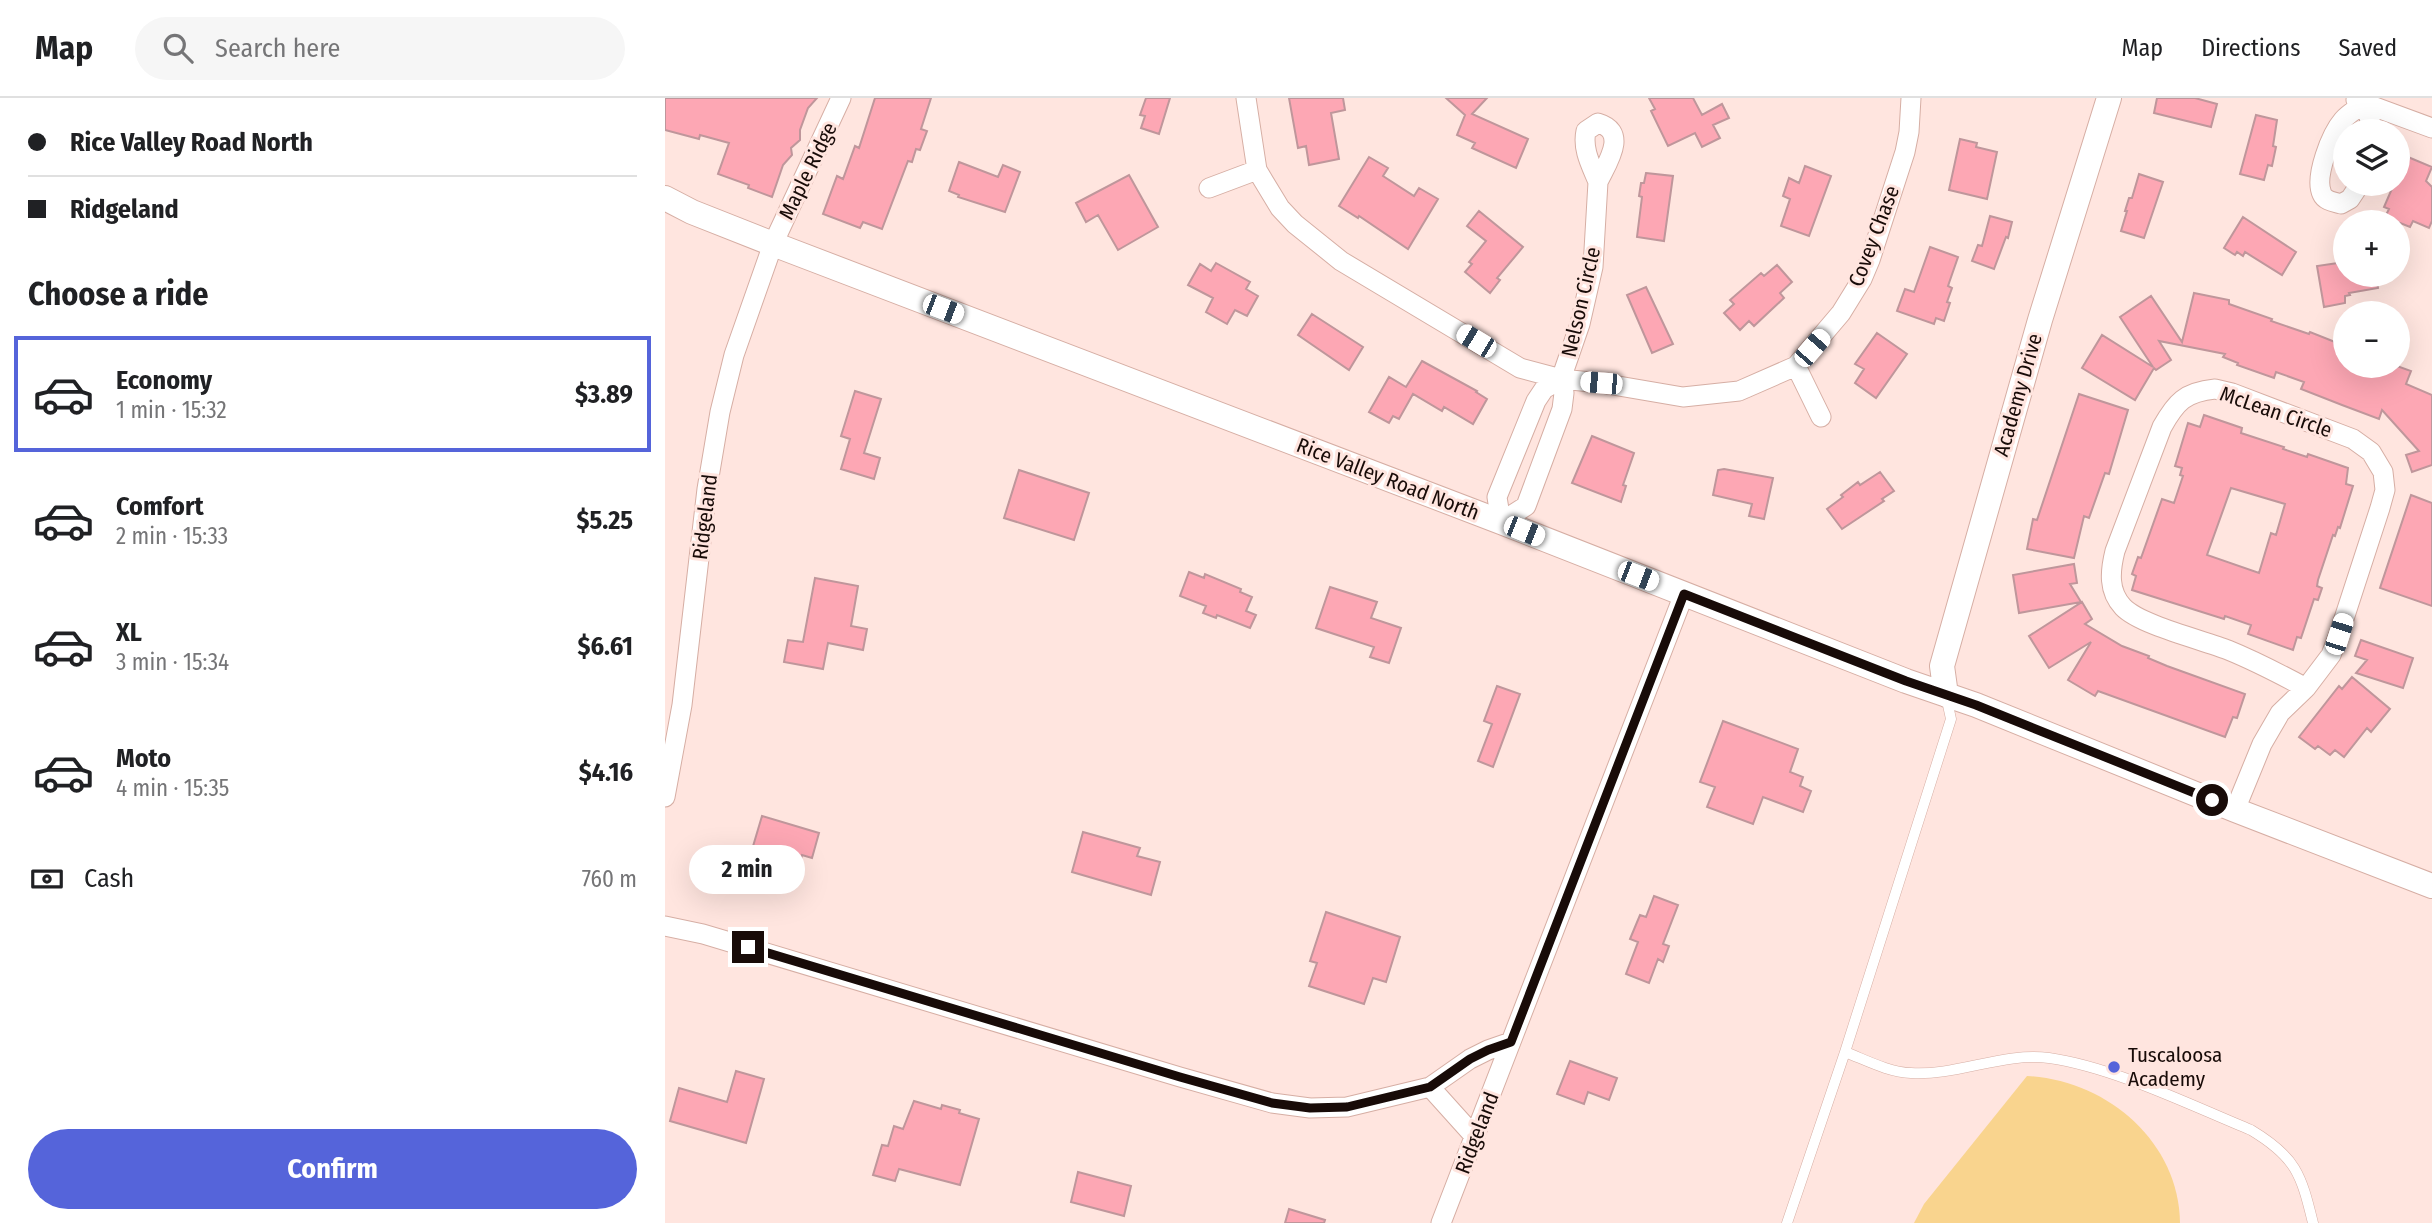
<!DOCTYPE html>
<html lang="en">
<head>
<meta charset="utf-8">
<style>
  :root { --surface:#fff; --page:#f6f6f6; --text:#202124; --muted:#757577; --line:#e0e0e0; --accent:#5564da }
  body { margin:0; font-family:"Fira Sans Condensed",sans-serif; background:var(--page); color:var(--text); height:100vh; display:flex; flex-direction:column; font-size:26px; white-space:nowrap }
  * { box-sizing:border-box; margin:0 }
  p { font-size:23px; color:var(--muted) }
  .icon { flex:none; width:38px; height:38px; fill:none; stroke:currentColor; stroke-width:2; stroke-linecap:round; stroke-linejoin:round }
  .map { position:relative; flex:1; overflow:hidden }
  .panel { display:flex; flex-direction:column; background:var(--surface); width:665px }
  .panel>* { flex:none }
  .guide { display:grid; align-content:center; height:154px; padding:0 28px; background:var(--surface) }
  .buttons { position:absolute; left:1668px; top:21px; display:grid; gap:14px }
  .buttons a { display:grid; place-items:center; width:77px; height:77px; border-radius:50%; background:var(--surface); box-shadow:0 7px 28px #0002; font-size:35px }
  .end { position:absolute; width:32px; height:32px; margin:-16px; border:9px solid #180b08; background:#fff; box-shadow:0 0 0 4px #fff }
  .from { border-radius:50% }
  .bubble { position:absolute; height:49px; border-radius:24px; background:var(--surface); box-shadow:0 7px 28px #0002; font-size:23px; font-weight:700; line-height:49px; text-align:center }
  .car { position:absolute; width:21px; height:42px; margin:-21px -10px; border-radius:9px; box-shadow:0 0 5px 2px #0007; background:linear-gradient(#fff 24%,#345 0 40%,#fff 0 76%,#345 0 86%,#fff 0) }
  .guide b { display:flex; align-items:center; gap:24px; height:66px; font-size:26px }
  .guide b+b { border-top:2px solid var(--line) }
  .guide i { width:18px; height:18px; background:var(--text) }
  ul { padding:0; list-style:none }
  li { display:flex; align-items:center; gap:21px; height:116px; margin:0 14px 10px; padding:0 14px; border:4px solid transparent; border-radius:0px }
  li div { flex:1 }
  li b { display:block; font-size:26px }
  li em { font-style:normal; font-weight:700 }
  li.on { border-color:var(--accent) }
  li>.icon { width:63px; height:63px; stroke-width:1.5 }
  h2 { padding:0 28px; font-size:32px; line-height:84px }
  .pay { display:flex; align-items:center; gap:18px; height:77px; padding:0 28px; font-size:26px }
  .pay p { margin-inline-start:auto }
  .action { display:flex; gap:14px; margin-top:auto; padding:14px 28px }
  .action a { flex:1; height:80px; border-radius:42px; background:var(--accent); color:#fff; font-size:28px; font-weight:700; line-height:80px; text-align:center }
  header { display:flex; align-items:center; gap:42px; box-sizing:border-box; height:98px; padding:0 35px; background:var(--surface); border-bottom:2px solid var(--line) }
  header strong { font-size:33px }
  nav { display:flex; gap:38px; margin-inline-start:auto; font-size:24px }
  .search { width:490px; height:63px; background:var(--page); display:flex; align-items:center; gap:18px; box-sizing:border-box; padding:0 24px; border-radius:38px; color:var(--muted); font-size:26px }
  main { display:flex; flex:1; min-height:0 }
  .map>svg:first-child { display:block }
</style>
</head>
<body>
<header>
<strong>Map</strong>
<div class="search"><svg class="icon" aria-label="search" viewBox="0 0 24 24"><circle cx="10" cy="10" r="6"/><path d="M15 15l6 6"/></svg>Search here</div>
<nav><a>Map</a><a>Directions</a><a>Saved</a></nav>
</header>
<main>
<section class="panel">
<div class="guide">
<b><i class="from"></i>Rice Valley Road North</b>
<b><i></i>Ridgeland</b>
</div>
<h2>Choose a ride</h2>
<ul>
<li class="on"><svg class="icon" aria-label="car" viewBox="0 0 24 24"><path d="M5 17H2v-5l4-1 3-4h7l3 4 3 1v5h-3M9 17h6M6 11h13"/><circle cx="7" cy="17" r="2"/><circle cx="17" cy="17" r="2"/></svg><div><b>Economy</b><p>1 min · 15:32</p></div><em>$3.89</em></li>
<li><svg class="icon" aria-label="car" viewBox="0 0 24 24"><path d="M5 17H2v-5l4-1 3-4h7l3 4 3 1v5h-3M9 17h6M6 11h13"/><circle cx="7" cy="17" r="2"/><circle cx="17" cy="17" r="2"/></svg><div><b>Comfort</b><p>2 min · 15:33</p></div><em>$5.25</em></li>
<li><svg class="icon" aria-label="car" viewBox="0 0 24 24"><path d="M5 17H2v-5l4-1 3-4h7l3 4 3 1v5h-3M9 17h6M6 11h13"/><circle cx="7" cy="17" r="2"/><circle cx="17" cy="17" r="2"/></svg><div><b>XL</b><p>3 min · 15:34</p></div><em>$6.61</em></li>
<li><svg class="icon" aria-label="car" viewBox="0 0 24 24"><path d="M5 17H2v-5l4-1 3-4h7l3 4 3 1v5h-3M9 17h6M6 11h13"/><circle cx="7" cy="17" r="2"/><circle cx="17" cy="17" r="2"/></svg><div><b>Moto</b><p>4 min · 15:35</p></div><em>$4.16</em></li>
</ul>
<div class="pay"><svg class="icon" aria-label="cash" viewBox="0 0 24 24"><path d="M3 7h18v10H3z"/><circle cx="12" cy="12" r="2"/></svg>Cash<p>760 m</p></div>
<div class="action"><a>Confirm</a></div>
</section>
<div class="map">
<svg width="1767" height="1125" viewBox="0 0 1767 1125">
  <rect width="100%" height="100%" fill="#ffe5df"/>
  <path fill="#f9d48e" d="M1362,978c79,4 152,65 153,147h-266l10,-19z"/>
  <path fill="#fda7b4" stroke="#bf969b" stroke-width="2" fill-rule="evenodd" d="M0,0h152l-9,10 -8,22v10l-9,8 1,7 -9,10 -11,32 -24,-9 1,-3 -31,-11 11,-31 -29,-8 -1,4 -34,-9z
    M210,0h56l-10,31 6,2 -7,19 -4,-1 -4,13 -4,-1 -26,68 -19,-7 -3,6 -37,-14 14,-38 6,3 12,-33 4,2z
    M481,0h24l-11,36 -18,-6 4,-12 -5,-1z
    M624,0h54l2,12 -14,3 8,46 -30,6 -3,-19 -8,2z
    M781,0h41l-15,16 56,25 -12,29 -44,-20 3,-5 -18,-8 8,-20z
    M984,0h44l9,17 20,-11 7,14 -16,7 7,13 -18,9 -7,-14 -27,13 -17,-35 4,-2z
    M1492,0h38l22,6 -6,23 -57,-14z
    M1591,17l21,5 -4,26 3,1 -4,19 -4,-1 -4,15 -24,-6z
    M1295,41l17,4 -1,4 21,5 -10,47 -38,-9z
    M704,59l19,11 -5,8 31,20 5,-8 19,11 -30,50 -49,-33 -1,2 -19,-12z
    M1743,59l24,10 -6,14 6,6v34l-3,7 -16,-7 -3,6 -25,-10 4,-8 -5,-2 10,-23h3z
    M294,64l39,15 5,-12 17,7 -15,40 -47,-15 1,-2 -10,-4z
    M1140,68l26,10 -22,60 -28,-10 9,-27 -7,-3 6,-18 10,5z
    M981,75l27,3 -9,65 -27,-4 5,-40 -3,-1 2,-13h3z
    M1474,76l24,8 -19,56 -23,-7 6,-20h-2l4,-13h3z
    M464,77l29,52 -40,23 -20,-35 -12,7 -10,-19z
    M814,113l44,36 -26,31 3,2 -10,13 -25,-21 7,-8 -3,-2 17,-21 -19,-15z
    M1325,118l22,6 -4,16 -2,-1 -12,32 -22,-8 6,-16 4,1z
    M1578,119l53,35 -14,23 -37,-23 -2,4 -6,-4 -2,3 -11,-7z
    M1265,149l28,10 -10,29 4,2 -5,14 3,1 -6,18 -8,-3 -2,6 -37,-13 8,-22 9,3z
    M1680,164v13h31l2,13 -29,5 1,2 -5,1v7l-21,4 -7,-41z
    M551,165l34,19 -4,7 12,7 -11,20 -12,-6 -8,14 -21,-12 7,-14 -25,-13 12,-21 11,7z
    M1112,167l15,17 -12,11 4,5 -30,28 -5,-5 -9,9 -16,-17 10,-9 -4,-4 31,-27 3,3z
    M981,189l27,57 -21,9 -25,-58z
    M1529,195l35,7v4l43,15 -1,2 38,13 1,-2 35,14v20h52l14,5 -5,13 26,11v70l-20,7 -6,-17 13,-4 -37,-41 -3,9 -37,-14 -41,-16 3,-7 -28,-10 -2,6 -37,-13 1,-2 -15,-6 2,-3 -66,-13 12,19 -15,10 -2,-2 -19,32 -53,-32 20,-33 51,32 -33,-50 31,-21 31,46z
    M647,216l51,33 -14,23 -51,-35z
    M1212,235l30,21 -31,44 -21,-15 9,-14 -9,-5z
    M757,263l55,30 -1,1 11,7 -14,25 -29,-17 -2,4 -29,-17 -14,25 -6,-3 -4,7 -20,-11 20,-35 17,10z
    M190,293l26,8 -17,54 16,5 -6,21 -33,-10 9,-30 -9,-3z
    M1414,296l49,16 -19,64 -4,-1 -16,45 -5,-2 -10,42 -47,-9 6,-30 4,1z
    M1539,317l38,13 -1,5 43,14 -1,2 24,8 1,-3 40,14 -2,16 7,2 -13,42 -2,-1 -3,9 -2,-1 -15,45 -1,6 5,2 -4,12 -4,-1 -13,39 -4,-1 -4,13 -45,-16 3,-9 -26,-9 -1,3 -92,-29 4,-14 -4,-2 6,-17 3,1 21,-59 12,4 9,-27 -3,-1 2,-7 -7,-2 13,-43 12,4zM1566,390l54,16 -9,31 -5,-2 -12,40 -52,-18z
    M927,338l42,17 -11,32 3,1 -5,16 -49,-19z
    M1059,371l49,9 -9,41 -15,-3 3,-12 -39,-9 5,-25z
    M354,372l70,23 -15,47 -70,-22z
    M1215,374l14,19 -12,8 2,2 -42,28 -15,-20 16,-12 -2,-2 17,-13 2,3z
    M1746,397l21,8v103l-52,-18z
    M1409,466l3,19 -7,1 11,18 -62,11 -6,-38z
    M524,474l15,6 1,-4 36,15 -1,3 12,5 -6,14 10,4 -6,13 -33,-13 -1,3 -13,-5 3,-7 -26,-10z
    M150,480l43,8 -7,40 16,3 -4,21 -35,-7 -5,26 -39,-7 4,-22 15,2z
    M665,489l47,15 -6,16 30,10 -12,35 -19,-6 4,-10 -58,-19z
    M1417,504l10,17 -7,5 37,22 27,10 -1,2 19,8 78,28 -8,24 -4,-1 -8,20 -127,-46 -3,5 -27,-16 23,-38 -42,26 -20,-32z
    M1696,542l52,18 -10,30 -47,-15 11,-13 -12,-4z
    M1687,579l38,32 -19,23 -4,-4 -23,29 -9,-7 -5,5 -12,-9 -3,3 -16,-12 40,-51 3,3z
    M832,588l23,8 -27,73 -15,-6 14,-37 -8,-3z
    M1058,623l75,28 -8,23 13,5 -3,9 11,5 -8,21 -40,-15 -10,27 -46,-17 8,-20 -15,-5z
    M97,718l57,17 -7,25 -10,-3 -3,12 -48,-14z
    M418,734l57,16 -3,8 23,6 -9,33 -79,-23z
    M989,798l24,9 -15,39 6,2 -6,16 -5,-3 -9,24 -23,-9 12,-32 -8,-3 10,-24 6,2z
    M661,814l74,25 -14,45 -13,-4 -9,26 -55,-18 8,-23 -7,-2z
    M905,963l47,17 -8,22 -21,-8 -4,12 -27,-10z
    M71,973l28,8 -18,64 -76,-22 9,-33 48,14z
    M249,1003l27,8 1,-4 18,5 -1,3 20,6 -19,66 -61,-16 -4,12 -22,-6 9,-30 6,1 6,-20 9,3z
    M413,1074l53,14 -7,30 -53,-14z
    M624,1111l36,11 -1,3h-39z"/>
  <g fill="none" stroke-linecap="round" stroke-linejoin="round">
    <defs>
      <path id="service" d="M1180,954c21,8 43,20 66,21 46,3 92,-21 138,-15 64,9 141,47 202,72 45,27 50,44 62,93
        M1122,1125l58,-171 106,-333 -5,-23"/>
      <path id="minor" d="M581,0l11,72 23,38 15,16 46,37 179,107 41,11 40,4 82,14 56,-6 57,-25 45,-53 21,-34 8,-19 35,-108 4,-20 2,-34
        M1691,2l76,28
        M933,25c31,9 9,40 0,59 -7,-17 -16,-33 -12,-51z
        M1695,86l-10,15 -9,5c-7,-2 -16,-3 -19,-10 -8,-17 9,-60 21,-74 5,-6 15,-12 22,-17l8,28
        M544,90l48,-18
        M1131,268l25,51
        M896,281l-17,10 -8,12 -39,96 4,25 25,-16 36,-97 2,-16 -3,-14 19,-55 13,-57 5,-85
        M1550,291l17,4 121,46 18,13 12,20 2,18 -5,18 -41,126 -8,21 -25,33c-26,-14 -51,-27 -78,-38 -25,-10 -88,-25 -105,-43 -15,-16 -13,-36 -8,-56l47,-124c14,-25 23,-35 53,-38z
        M0,699l17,-92 25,-216 13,-77 14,-57 39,-111 68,-146
        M1570,712l27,-66 18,-31 26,-25
        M0,828l38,8 477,143 92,26 38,5 37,-1 83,-20 40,-28 18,-9 23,-8
        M765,989l45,50
        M776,1125l243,-629"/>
      <path id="tertiary" d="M0,100l27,14 81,32 728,278 405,159 70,24 259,105 197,76
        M1281,597l-4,-29 98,-346 69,-222"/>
    </defs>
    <use href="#service" stroke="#d6aea4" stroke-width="11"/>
    <use href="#minor" stroke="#d6aea4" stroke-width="21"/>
    <use href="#tertiary" stroke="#d6aea4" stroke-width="26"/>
    <use href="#service" stroke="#fff" stroke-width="10"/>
    <use href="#minor" stroke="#fff" stroke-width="19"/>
    <use href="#tertiary" stroke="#fff" stroke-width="24"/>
  </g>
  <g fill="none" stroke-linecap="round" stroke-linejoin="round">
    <path stroke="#180b08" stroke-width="9" d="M83,849l432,130 92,26 38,5 37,-1 83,-20 40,-28 18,-9 23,-8 173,-448 222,87 70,24 236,95"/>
  </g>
  <circle fill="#5564da" stroke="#ffe5df" stroke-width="2.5" cx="1449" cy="969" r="7"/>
  <g text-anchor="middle" stroke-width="6" stroke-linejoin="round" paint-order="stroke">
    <g font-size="21" fill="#180b08" stroke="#ffe5df">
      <text transform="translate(143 73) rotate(-64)" y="7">Maple Ridge</text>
      <text transform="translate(1209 138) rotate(-69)" y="7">Covey Chase</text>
      <text transform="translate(916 204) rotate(-77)" y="7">Nelson Circle</text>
      <text transform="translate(1353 297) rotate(-74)" y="7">Academy Drive</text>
      <text transform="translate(1611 314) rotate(19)" y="7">McLean Circle</text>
      <text transform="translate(723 381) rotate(21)" y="7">Rice Valley Road North</text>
      <text transform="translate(40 419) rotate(-83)" y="7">Ridgeland</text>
      <text transform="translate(812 1035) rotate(-69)" y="7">Ridgeland</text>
    </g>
    <g font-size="21" fill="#180b08" stroke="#ffe5df" text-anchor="start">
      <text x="1463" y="964">Tuscaloosa<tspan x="1463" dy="24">Academy</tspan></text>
    </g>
  </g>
</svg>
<div class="buttons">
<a><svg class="icon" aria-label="layers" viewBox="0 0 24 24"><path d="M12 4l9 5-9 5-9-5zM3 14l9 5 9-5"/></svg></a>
<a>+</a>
<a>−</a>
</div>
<i class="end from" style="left:1547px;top:702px"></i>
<i class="end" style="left:83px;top:849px"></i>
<div class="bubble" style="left:24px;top:747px;width:116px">2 min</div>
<i class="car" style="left:278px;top:211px;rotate:111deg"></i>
<i class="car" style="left:811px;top:243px;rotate:301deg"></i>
<i class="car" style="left:1147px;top:250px;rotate:41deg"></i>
<i class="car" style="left:936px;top:285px;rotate:275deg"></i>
<i class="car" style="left:859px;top:433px;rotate:112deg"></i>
<i class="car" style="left:973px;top:478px;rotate:111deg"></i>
<i class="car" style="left:1674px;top:536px;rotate:18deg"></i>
</div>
</main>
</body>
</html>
